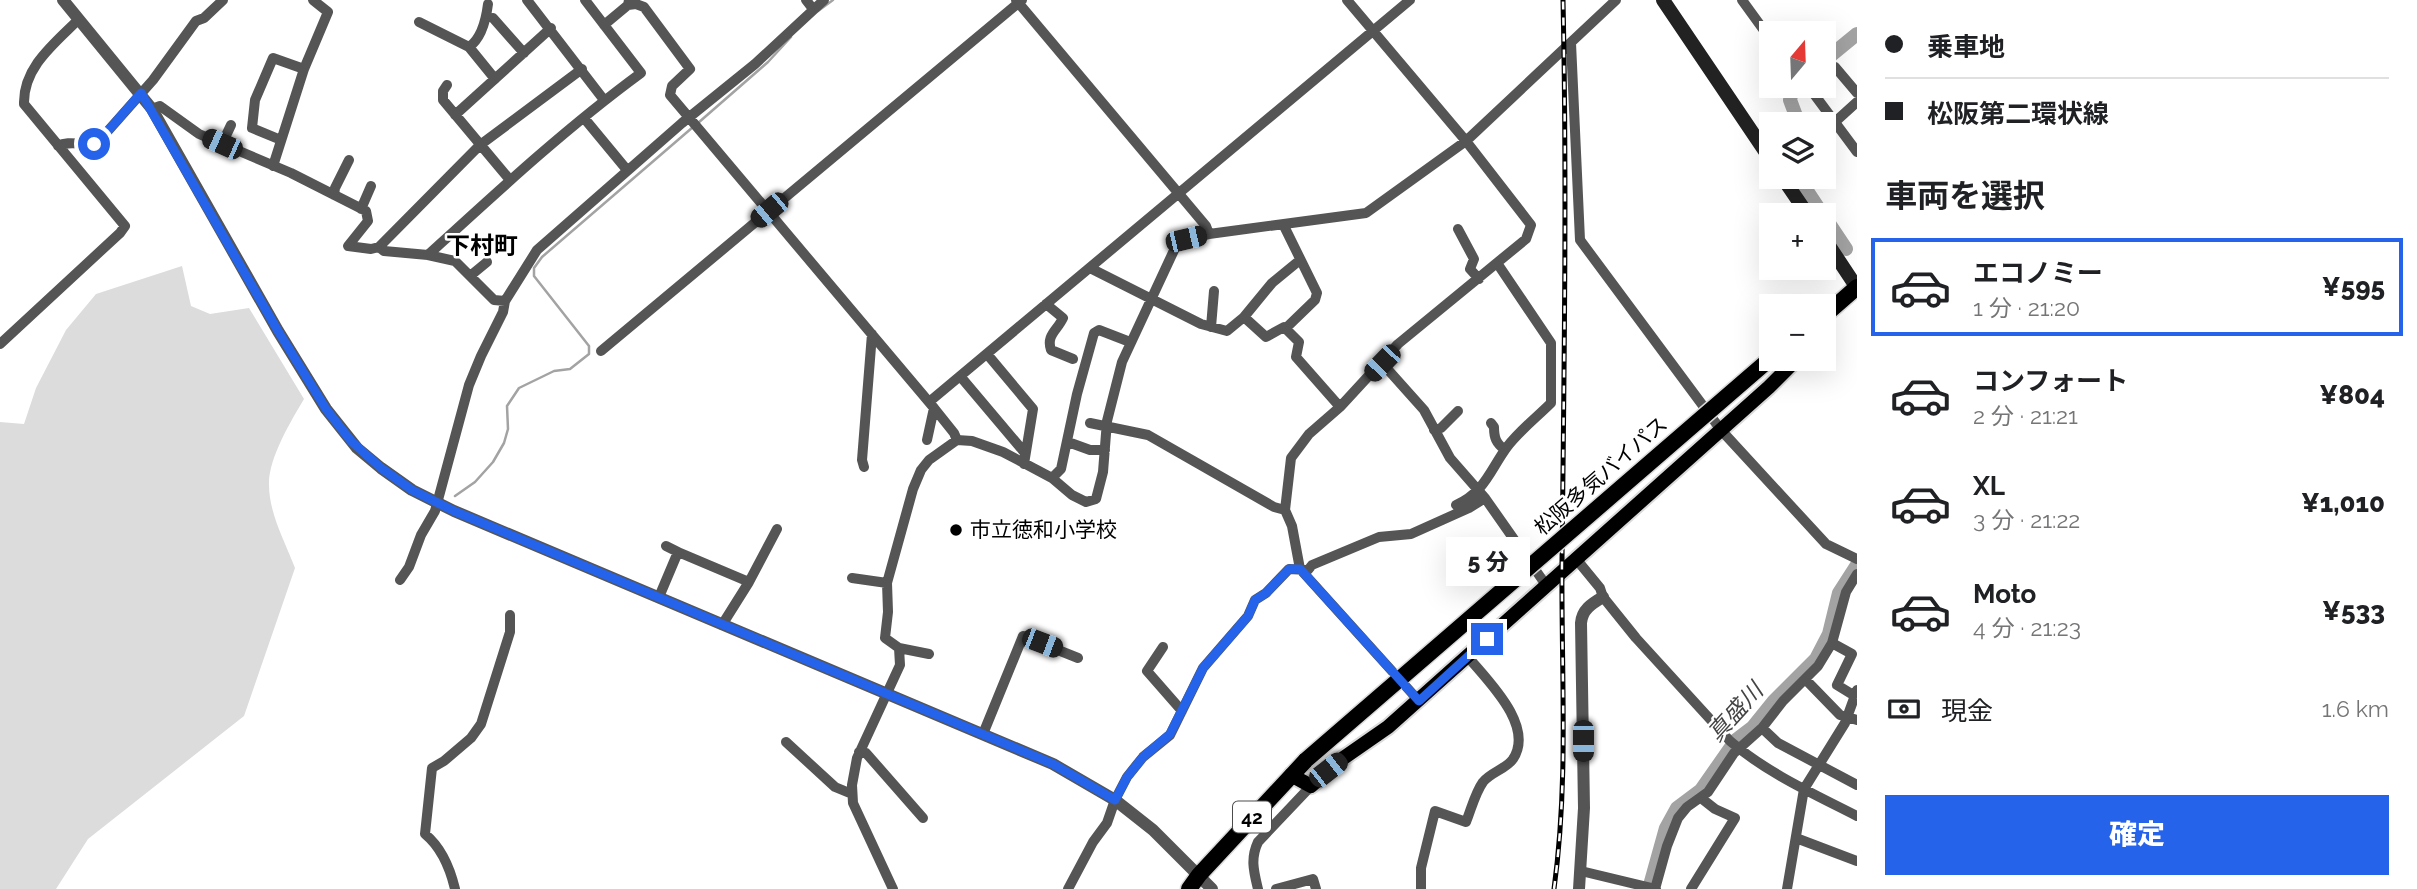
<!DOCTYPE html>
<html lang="ja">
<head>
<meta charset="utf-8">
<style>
  :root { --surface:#fff; --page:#f6f6f6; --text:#202124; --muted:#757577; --line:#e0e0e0; --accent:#2563eb }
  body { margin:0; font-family:Raleway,"Noto Sans JP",sans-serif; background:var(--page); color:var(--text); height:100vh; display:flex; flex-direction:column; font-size:26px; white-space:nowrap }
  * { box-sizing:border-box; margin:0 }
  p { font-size:23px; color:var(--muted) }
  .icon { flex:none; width:38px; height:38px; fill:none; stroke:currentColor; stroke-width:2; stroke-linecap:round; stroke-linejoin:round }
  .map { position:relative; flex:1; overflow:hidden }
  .side { display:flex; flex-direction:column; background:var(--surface); width:560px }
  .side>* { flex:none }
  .guide { display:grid; align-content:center; height:154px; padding:0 28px; background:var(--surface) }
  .needle { width:46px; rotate:19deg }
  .fabs { position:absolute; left:1759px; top:21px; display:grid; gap:14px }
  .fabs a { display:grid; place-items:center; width:77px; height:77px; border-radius:0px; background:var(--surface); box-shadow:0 7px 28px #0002; font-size:35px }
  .end { position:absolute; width:32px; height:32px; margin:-16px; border:9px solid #2563eb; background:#fff; box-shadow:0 0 0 4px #fff }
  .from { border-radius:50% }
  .bubble { position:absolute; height:49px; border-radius:0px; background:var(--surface); box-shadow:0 7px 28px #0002; font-size:23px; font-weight:800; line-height:49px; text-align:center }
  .car { position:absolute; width:21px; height:42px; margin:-21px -10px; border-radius:9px; box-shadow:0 0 5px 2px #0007; background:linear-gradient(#222 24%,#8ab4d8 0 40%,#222 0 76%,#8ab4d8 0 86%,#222 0) }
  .guide b { display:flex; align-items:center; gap:24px; height:66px; font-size:26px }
  .guide b+b { border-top:2px solid var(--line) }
  .guide i { width:18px; height:18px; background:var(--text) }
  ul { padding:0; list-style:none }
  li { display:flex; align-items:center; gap:21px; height:98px; margin:0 14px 10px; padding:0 14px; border:4px solid transparent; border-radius:0px }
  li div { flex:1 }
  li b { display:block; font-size:26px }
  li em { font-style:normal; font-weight:800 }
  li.on { border-color:var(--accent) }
  li>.icon { width:63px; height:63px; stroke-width:1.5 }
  h2 { padding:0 28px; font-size:32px; line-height:84px }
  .pay { display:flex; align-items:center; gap:18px; height:77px; padding:0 28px; font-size:26px }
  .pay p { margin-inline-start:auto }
  .button { display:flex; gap:14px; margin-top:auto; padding:14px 28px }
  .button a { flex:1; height:80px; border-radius:0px; background:var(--accent); color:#fff; font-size:28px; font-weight:800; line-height:80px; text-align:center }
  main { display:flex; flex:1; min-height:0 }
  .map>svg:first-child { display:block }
</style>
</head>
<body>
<main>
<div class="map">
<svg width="1857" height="889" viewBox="0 0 1857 889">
  <rect width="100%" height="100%" fill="#fff"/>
  <path fill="#dcdcdc" d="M182,266l9,40 19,8 39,-6 55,91c-13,22 -36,60 -35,86 0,28 16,57 26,83l-51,148 -156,123 -32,50h-56v-467l24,2 12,-36 30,-58 30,-36z"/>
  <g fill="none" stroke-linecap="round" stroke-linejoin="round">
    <path stroke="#a3a3a3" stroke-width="2.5" d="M818,11l15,-11
      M698,123l70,-61 23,-25
      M455,496l20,-14 18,-20 11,-19 4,-14 -1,-23 12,-18 35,-17 16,-2 19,-15v-8l-55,-70v-8l8,-11 151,-130"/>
    <path stroke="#a3a3a3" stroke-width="14" d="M1824,61l33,-27
      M1793,86l-3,14 9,24
      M1798,177l25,38
      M1824,216l22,33
      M1649,889l17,-61 11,-20 24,-18 35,-50 17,-13 21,-26 42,-42 13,-25 10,-41 18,-28"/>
    <defs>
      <path id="primary" d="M1291,775l20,11 31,-27 46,-32 381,-340 28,-28"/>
      <path id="trunk" d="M1824,316l33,-29
        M1189,889l10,-14 107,-115"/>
    </defs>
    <use href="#primary" stroke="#dbdbdb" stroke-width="18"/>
    <use href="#trunk" stroke="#dbdbdb" stroke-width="19"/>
    <path stroke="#555" stroke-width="10" d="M527,0l77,100
      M629,0l-1,5 8,-1 8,3 46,62 -18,17 -2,9 264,313 20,25 3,7
      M806,0l7,9
      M1016,0l190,226 3,8
      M1347,0l119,141 65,84 -5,14 -128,105 -58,63 -31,27 -18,24 -6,52 7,16 8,43 119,132
      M1742,0l29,40
      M493,18l31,35
      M419,22l50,25 26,32
      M604,25l24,-20
      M1571,43l9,197 141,190 105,114 31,15
      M469,47c13,-9 17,-27 19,-43
      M1835,67l22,26
      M447,85l-4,6v9l67,80
      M1808,86l49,66
      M152,109l8,-3 39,28 92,39 75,38 2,10 -20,25 23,3 8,-2 101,-102 102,-76
      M455,115l96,-87
      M584,118l43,52
      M1836,121l21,-19
      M281,140l-29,-12 3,-28 18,-42 31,11
      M222,144l9,-19
      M58,146c13,-7 27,2 41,-5l54,-61 43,-59 8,-3 19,-18
      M273,166l31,-97 24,-57 -15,-12
      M334,195l1,-7 14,-28
      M361,209l10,-23
      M1284,226l33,67 -2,7 -29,28
      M1458,229l16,30 -4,10 9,10
      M379,247l5,4 44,4 27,6 39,39 11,1
      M428,255c69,-63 138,-127 213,-182l-56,-73
      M1090,268l111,56 26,7 17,-14 22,20 18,-10 15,15 -3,15 44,50
      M470,276l17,-14
      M1046,304l17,14c-6,13 -17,17 -12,32l22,9
      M1244,317l28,-34 28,-23
      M1211,327l3,-36
      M0,344l120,-111 5,-7 -101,-122c-1,-37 31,-61 55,-85
      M601,351l421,-351
      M987,354l46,55 -9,55
      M1382,363l42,47 26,48 35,40 61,87
      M960,376l65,77
      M929,402l481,-402
      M1090,423l58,12 126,72 11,3
      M1491,423l3,4c0,11 2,16 11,23
      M1434,430l7,-2 17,-17
      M927,440l7,-32
      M1068,442l22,8h15
      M864,467l-2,-7 10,-126
      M1052,478l9,-9 16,-75 17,-61 5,-3 31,12
      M1456,505c29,-13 34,-35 51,-58 12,-16 30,-30 44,-44v-60l-54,-80
      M678,552l71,30 -27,43
      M1577,560l23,28 3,9 33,41 94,103c37,32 84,53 127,75
      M852,578l35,5
      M400,580l9,-13 12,-32 14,-24 34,-126 12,-29 22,-44 2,-11 32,-51 145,-127 73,-59 69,-64
      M749,582l28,-53
      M659,597l19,-45 -12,-6
      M1832,643l20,11 -15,31 13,8 5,1
      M1163,647l-16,24 35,40
      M899,648l30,6
      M1806,680l34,35 17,5
      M1762,728l16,15 79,42
      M983,734l40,-98 55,22
      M786,742l49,45 17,7
      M859,752l7,1 57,65
      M1796,838l61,23
      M1581,871l75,18
      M455,889c-5,-21 -13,-41 -30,-55l7,-66 12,-7 27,-23 10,-14 29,-92v-17
      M893,889l-40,-86 -1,-18 5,-27 43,-93 -1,-17 -14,-10 3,-26 -1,-29 26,-94 8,-19 8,-10 28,-20 15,1 31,11 49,26 20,17 14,7 10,-3 7,-27 4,-51 15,-59 54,-116 10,-7 23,-5 157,-21 100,-72 150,-141
      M1068,889l25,-47 14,-19 8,-23 12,-23 16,-20 27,-22 33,-67 45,-52 7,-16 11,-7 23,-24 19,1 4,-5 67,-28 32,-3 58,-26 16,-10
      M1258,889c-4,-17 -8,-30 0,-47l53,-56
      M1276,889l37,-10 3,10
      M1421,889v-21l14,-57 31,11c5,-12 9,-29 17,-40 8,-10 23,-13 30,-23 22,-33 -25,-78 -45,-102
      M1655,889l12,-43 11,-28 9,-11 21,-15 26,-39 28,-25 21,-27 35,-35 14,-23 14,-51 11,-18
      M1691,889l44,-71 -20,-9 -14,-11
      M1787,889l17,-100 41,-66 12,-33"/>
    <path stroke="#555" stroke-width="12" d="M63,0l89,109 126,222 48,78 31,39 24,20 31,22 42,21 599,253 62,36 38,30 59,59
      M1579,889l5,-81 -3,-185c1,-13 10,-19 22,-26"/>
    <path stroke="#222" stroke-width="14" d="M1663,0l108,160
      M1782,177l26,38
      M1824,238l33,50"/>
    <use href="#primary" stroke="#000" stroke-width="14"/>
    <use href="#trunk" stroke="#000" stroke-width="16"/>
    <defs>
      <path id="rail" d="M1554,889c15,-110 7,-217 8,-328 2,-187 5,-374 1,-561"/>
    </defs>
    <use href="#rail" stroke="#000" stroke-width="5"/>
    <use href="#rail" stroke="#fff" stroke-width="2.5" stroke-dasharray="8" stroke-linecap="butt"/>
    <defs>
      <path id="trunk-bridge" d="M1306,760l465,-402"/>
    </defs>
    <use href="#trunk-bridge" stroke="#dbdbdb" stroke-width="19" stroke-linecap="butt"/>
    <use href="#trunk-bridge" stroke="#000" stroke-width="16"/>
  </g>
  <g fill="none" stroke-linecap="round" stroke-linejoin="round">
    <path stroke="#2563eb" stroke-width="9" d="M94,144l5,-3 42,-48 137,238 48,78 25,32 30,27 31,22 42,21 599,253 62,36 12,-23 16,-20 27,-23 33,-66 45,-52 7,-16 11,-7 23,-24h11l119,132 68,-62"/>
  </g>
  <circle fill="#000" stroke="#fff" stroke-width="2.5" cx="956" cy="530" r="7"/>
  <g text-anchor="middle" stroke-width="5" stroke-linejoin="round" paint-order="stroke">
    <rect fill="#fff" stroke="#4c4c4c" stroke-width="2" x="1233" y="801.5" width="38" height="31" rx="5"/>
    <g font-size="19" font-weight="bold" fill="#000">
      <text x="1252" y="824">42</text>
    </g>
    <g font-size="21" fill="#000" stroke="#fff">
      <text transform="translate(1601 476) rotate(-41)" y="7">松阪多気バイパス</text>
    </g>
    <g font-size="21" fill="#000" stroke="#fff" text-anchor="start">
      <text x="970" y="537">市立徳和小学校</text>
    </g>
    <g font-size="23" font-style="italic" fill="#444" stroke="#fff">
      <text transform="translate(1735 712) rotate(-48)" y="8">真盛川</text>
    </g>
    <g font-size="24" font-weight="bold" fill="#000" stroke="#fff">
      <text x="482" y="254">下村町</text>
    </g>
  </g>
</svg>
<div class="fabs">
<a><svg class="needle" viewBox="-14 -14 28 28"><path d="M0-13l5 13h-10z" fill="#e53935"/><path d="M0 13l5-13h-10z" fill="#757577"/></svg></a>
<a><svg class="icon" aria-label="layers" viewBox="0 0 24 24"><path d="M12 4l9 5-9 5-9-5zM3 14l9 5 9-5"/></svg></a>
<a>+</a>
<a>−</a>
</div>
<i class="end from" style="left:94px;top:144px"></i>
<i class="end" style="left:1487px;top:639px"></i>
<div class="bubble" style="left:1446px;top:537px;width:84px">5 分</div>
<i class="car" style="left:222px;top:144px;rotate:294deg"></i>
<i class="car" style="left:769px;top:210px;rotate:230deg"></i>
<i class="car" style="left:1186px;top:239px;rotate:77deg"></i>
<i class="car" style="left:1382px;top:363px;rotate:224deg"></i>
<i class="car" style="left:1042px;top:643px;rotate:111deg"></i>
<i class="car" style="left:1583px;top:741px;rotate:180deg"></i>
<i class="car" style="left:1328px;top:770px;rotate:52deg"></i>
</div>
<section class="side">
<div class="guide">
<b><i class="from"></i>乗車地</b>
<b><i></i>松阪第二環状線</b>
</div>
<h2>車両を選択</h2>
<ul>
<li class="on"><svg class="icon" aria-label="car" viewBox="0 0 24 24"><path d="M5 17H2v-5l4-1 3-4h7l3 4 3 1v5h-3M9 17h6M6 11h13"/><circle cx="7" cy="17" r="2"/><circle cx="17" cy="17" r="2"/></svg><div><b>エコノミー</b><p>1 分 · 21:20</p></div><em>¥595</em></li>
<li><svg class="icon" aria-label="car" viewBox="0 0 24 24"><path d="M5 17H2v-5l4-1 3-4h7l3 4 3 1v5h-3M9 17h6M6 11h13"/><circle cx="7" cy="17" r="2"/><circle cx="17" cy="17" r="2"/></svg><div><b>コンフォート</b><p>2 分 · 21:21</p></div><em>¥804</em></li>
<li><svg class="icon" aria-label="car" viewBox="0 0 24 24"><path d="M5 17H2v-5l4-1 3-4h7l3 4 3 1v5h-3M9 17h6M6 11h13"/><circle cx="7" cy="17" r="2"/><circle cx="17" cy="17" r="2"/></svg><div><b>XL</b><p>3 分 · 21:22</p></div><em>¥1,010</em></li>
<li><svg class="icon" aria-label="car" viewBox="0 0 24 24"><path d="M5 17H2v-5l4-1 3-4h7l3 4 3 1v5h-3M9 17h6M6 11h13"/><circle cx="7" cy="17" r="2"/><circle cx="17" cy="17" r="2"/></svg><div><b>Moto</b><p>4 分 · 21:23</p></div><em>¥533</em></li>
</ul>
<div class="pay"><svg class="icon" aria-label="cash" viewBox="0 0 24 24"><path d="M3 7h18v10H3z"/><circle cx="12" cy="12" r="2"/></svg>現金<p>1.6 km</p></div>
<div class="button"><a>確定</a></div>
</section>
</main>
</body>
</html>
